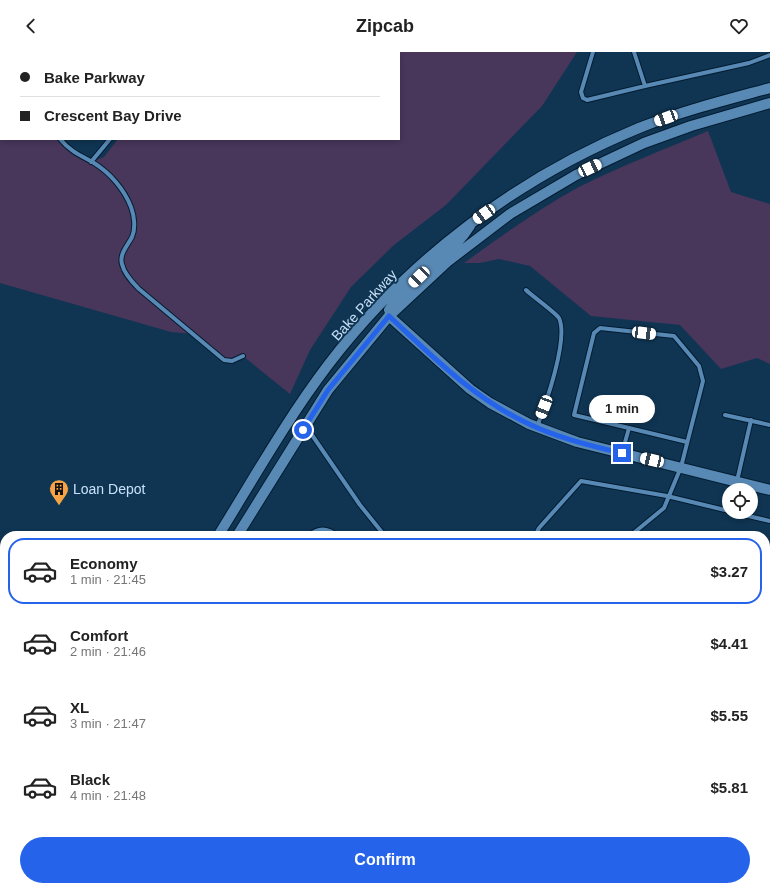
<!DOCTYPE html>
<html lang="en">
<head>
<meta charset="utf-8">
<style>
  :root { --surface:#fff; --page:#f2f2f2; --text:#222; --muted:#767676; --line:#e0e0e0; --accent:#2563eb }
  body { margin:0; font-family:Helvetica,sans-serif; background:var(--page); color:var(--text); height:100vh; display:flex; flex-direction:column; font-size:15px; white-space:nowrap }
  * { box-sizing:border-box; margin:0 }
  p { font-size:13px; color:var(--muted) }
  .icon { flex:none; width:22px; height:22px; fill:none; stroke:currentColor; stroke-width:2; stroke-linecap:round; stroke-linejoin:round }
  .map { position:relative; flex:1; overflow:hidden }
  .drawer { position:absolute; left:0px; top:479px; width:770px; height:360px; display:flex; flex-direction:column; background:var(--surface); border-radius:16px 16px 0 0; box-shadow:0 2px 6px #0003 }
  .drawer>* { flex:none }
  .guide { position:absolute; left:0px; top:0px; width:400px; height:88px; box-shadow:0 2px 6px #0003; display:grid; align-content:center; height:88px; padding:0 20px; background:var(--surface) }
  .controls { position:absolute; left:722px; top:431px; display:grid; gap:8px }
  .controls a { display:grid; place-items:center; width:36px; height:36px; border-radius:50%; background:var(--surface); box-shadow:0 2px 6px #0003; font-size:20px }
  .end { position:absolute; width:18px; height:18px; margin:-9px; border:5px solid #2563eb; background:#fff; box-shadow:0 0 0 2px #fff }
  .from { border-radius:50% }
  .bubble { position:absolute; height:28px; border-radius:14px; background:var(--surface); box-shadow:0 2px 6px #0003; font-size:13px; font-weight:800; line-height:28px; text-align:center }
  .car { position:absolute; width:12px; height:24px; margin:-12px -6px; border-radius:5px; box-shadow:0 0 3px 1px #0007; background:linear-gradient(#fff 24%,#345 0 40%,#fff 0 76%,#345 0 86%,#fff 0) }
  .guide b { display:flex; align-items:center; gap:14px; height:38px; font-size:15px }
  .guide b+b { border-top:1px solid var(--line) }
  .guide i { width:10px; height:10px; background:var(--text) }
  ul { padding:7px 0 0; list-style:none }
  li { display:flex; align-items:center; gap:12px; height:66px; margin:0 8px 6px; padding:0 12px; border:2px solid transparent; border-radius:16px }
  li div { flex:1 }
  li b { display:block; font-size:15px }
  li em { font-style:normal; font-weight:800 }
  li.current { border-color:var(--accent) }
  li>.icon { width:36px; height:36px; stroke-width:1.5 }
  .primary-button { display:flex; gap:8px; margin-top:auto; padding:8px 20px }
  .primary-button a { flex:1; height:46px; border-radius:24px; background:var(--accent); color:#fff; font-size:16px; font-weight:800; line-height:46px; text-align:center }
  header { display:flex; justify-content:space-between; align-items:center; height:52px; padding:0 20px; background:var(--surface); font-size:18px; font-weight:800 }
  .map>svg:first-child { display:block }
</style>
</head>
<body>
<header><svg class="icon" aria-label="back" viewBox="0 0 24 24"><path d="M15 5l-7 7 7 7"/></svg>Zipcab<svg class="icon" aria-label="heart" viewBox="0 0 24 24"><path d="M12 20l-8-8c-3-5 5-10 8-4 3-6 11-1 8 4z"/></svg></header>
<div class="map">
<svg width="770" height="839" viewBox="0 0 770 839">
  <rect width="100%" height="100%" fill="#0f3553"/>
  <path fill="#48365b" d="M169,0h408l-35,54 -96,99 -52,40 -43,42 -41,63 -20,44 -47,-38 -11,5 -8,-1 -30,-26 -23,-2 -171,-49v-195l1,51h59l31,23 13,-5 14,-18h281v-86z
    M708,79l23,61 39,12v160l-13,-6 -36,11 -41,-44 -89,-9 -61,-50 -31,-7 -19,4h-16c37,-27 75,-54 115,-76 42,-21 86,-38 129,-56z
    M765,796l5,2v41h-79l-4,-5h78z"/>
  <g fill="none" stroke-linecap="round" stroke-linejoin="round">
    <defs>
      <path id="lane" d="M593,0l-12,40 2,6 4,2 58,-14
        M634,0l11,34 104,-23 21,-8
        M82,1l2,-1
        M161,1v-1
        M0,16l1,1
        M60,87c11,13 20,16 34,24 16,10 30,26 37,44 3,8 5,21 1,30 -4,8 -13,17 -10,27 2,10 11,19 17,25l85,71 8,1 11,-5
        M91,110l19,-23
        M526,238c6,6 29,22 33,28 10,21 -14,88 -22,109
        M725,363l45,10
        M629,376l-55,-13 20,-82 6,-5 74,8 25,30 4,15 -22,86 -17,41 -34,28
        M303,378l9,5 48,70 25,31
        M622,401l7,-25 58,14
        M737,429l14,-61
        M731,460l39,9
        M309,484c10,-10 20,-7 29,0
        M535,484l4,-8 42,-47 86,15 62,15
        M765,531l5,1
        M765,613l5,-7
        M765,761l5,-4
        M280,834l8,5
        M425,834l5,5
        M667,834l4,5
        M741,834l5,5
        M61,839l3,-5
        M464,839l6,-5
        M548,839l5,-5"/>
      <path id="secondary" d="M389,258c11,-16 25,-30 40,-43 16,-14 30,-23 41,-41
        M389,264l81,73 20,14 39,21 48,18 193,48
        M218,484c36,-58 69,-117 110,-171 80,-105 189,-187 311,-237 43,-17 87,-28 131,-40
        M237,484l91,-146 61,-74 58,-54 63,-48 66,-39 68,-32 47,-17 79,-23
        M0,608l5,2
        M765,650l5,-5
        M0,830l5,-6
        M376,834l5,5
        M13,839l4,-5
        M507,839l6,-5"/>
    </defs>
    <use href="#lane" stroke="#031c30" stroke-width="6"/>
    <use href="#secondary" stroke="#031c30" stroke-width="12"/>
    <use href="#lane" stroke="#5889b5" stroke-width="4"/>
    <use href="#secondary" stroke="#5889b5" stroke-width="10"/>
  </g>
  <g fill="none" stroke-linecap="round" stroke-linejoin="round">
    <path stroke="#2563eb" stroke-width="5" d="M303,378l25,-40 61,-74c43,40 85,83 140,108 29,14 61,22 93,29"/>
  </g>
  <defs>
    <symbol id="building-pin" viewBox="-11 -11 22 30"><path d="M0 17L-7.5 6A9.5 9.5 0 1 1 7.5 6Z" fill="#f5a345" stroke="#0f3553"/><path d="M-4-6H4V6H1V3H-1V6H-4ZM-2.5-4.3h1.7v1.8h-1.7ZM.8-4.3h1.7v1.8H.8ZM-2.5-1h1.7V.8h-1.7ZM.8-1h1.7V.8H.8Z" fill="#111"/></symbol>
  </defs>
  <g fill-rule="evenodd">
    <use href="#building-pin" x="48" y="426" width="22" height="30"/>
  </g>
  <g text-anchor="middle" stroke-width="4" stroke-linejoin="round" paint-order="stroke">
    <g font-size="14" fill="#c8e1f9" stroke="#0f3553">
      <text transform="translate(364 253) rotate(-48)" y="5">Bake Parkway</text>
    </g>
    <g font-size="14" fill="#c8e1f9" stroke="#0f3553" text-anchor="start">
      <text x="73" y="442">Loan Depot</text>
    </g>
  </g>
</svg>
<div class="controls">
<a><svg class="icon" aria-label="locate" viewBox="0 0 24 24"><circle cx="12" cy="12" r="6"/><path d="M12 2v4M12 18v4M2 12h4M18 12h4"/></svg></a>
</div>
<i class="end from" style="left:303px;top:378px"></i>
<i class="end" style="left:622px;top:401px"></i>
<div class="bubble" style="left:589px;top:343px;width:66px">1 min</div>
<i class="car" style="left:666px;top:66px;rotate:250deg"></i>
<i class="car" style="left:590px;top:116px;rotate:65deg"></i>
<i class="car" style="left:484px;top:162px;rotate:235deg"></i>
<i class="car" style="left:419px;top:225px;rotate:226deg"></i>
<i class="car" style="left:644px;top:281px;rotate:97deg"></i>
<i class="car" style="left:544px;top:355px;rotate:201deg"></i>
<i class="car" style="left:652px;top:408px;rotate:283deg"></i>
<div class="guide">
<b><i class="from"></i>Bake Parkway</b>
<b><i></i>Crescent Bay Drive</b>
</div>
<section class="drawer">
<ul>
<li class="current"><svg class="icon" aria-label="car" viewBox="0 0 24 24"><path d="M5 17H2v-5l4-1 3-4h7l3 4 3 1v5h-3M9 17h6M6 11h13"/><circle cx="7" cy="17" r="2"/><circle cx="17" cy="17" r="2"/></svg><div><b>Economy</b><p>1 min · 21:45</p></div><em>$3.27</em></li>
<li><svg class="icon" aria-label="car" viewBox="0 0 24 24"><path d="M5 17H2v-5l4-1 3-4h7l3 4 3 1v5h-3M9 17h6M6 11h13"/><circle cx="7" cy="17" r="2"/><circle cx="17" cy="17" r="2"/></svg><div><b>Comfort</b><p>2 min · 21:46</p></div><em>$4.41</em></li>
<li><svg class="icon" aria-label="car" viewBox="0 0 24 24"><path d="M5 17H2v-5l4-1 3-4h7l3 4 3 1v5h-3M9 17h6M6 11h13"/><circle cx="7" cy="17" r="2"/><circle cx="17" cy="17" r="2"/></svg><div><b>XL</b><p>3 min · 21:47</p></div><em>$5.55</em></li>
<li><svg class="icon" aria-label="car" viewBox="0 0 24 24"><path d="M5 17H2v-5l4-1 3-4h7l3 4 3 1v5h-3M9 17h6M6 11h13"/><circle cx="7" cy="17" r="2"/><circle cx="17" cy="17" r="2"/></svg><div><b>Black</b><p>4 min · 21:48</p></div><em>$5.81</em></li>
</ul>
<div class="primary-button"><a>Confirm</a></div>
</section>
</div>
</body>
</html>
